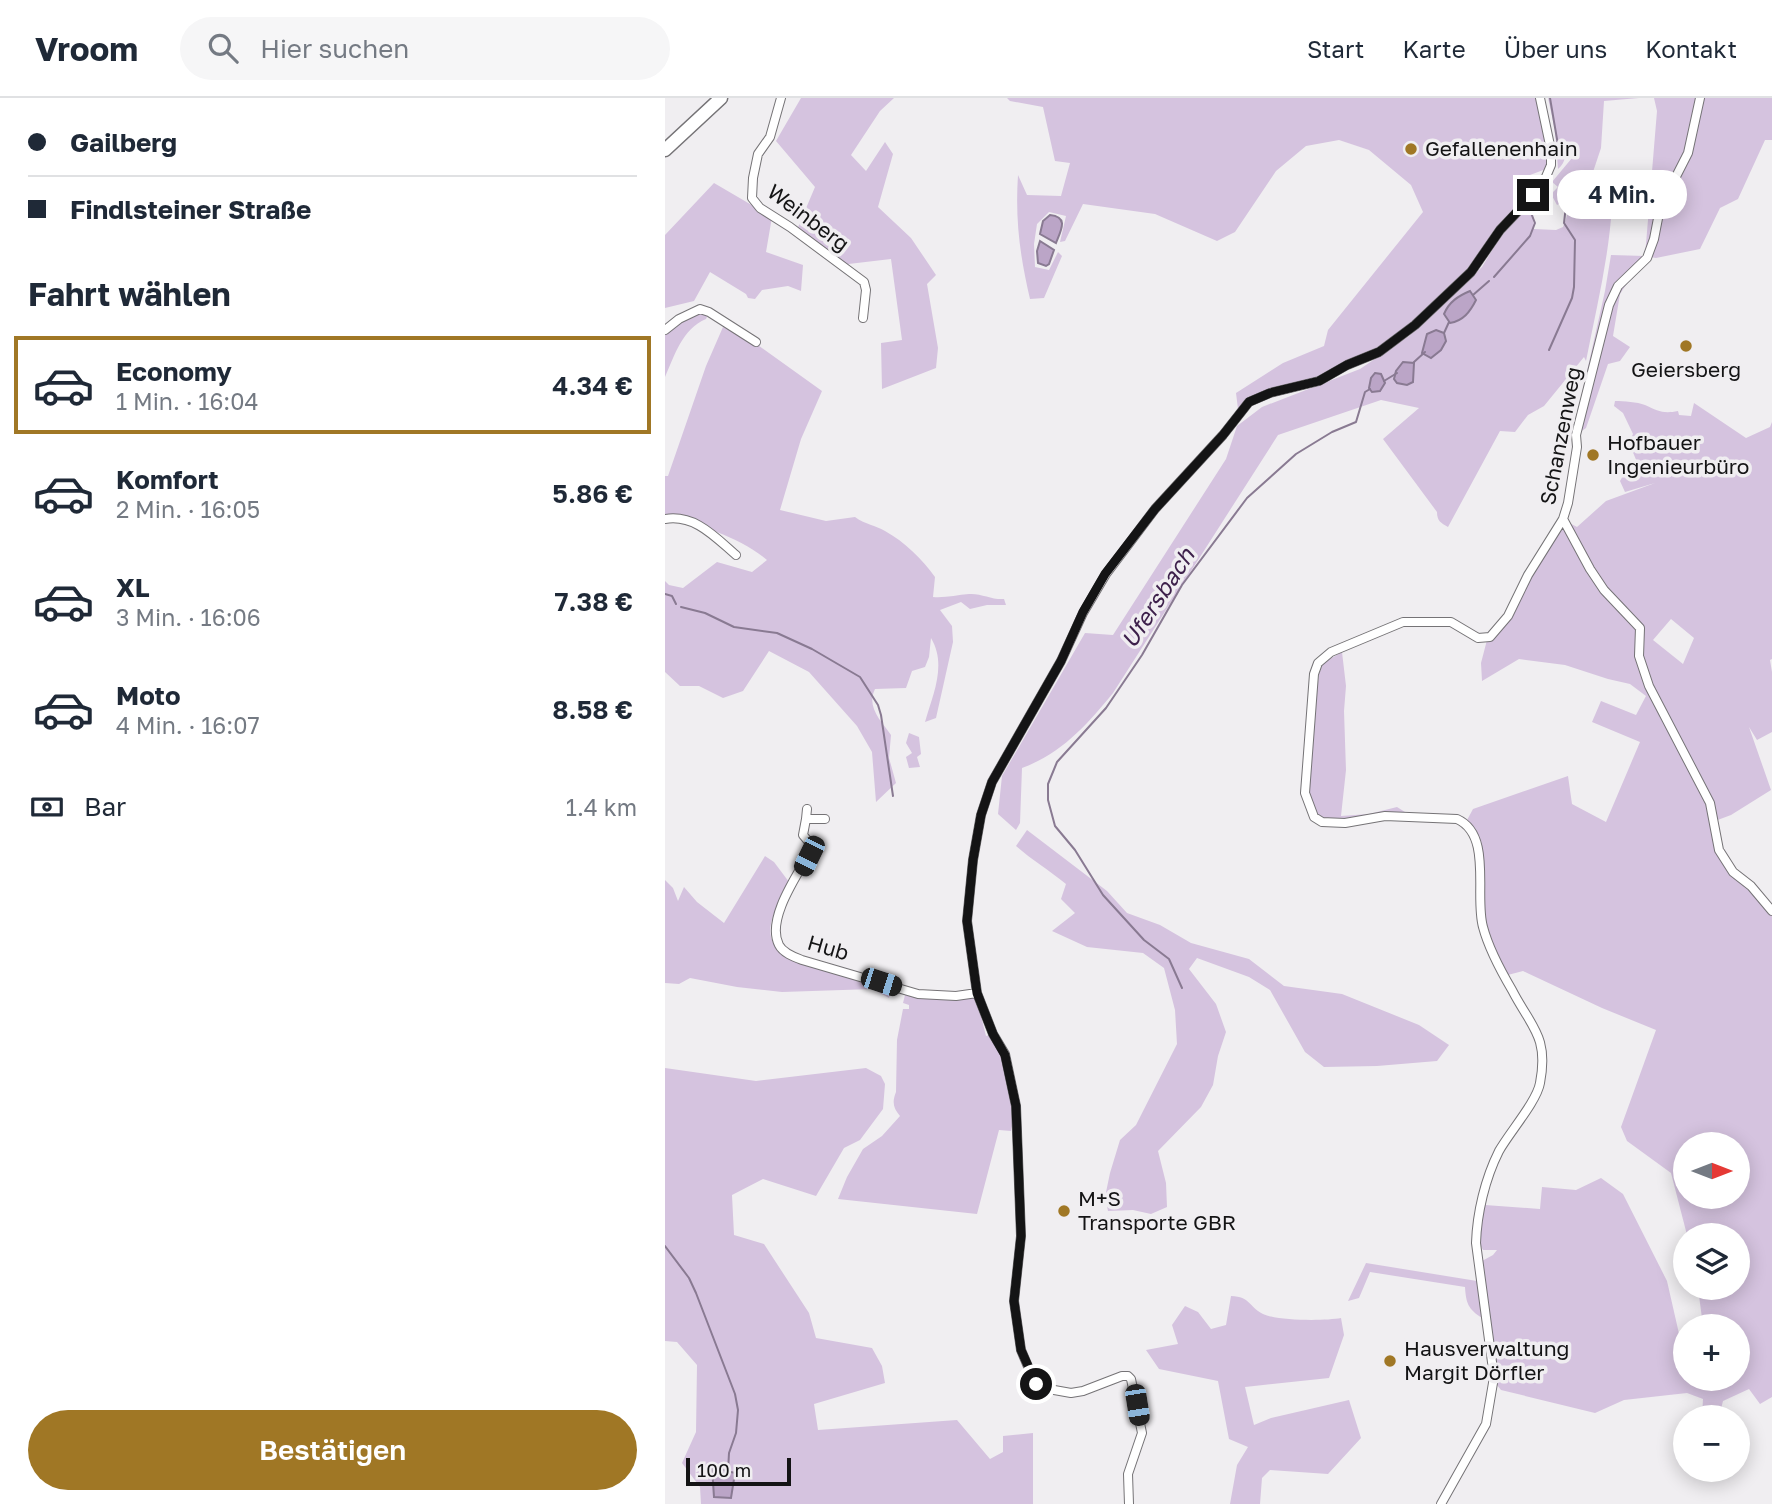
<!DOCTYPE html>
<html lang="de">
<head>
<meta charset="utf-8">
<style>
  :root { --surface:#fff; --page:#f6f6f7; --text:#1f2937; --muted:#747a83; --line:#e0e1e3; --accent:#a07725 }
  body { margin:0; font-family:"Golos Text",sans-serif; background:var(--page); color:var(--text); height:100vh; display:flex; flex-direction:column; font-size:26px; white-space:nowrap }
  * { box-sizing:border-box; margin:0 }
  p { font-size:23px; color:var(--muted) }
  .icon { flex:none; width:38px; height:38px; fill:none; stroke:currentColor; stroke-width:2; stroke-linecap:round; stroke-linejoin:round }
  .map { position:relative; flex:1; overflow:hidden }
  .sheet { display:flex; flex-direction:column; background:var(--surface); width:665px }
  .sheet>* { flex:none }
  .top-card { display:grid; align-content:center; height:154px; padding:0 28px; background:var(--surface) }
  .needle { width:46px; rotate:90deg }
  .controls { position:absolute; left:1008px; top:1034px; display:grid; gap:14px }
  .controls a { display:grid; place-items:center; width:77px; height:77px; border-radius:50%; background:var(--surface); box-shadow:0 4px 18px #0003; font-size:35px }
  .scale { position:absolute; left:21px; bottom:18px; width:105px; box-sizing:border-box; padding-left:7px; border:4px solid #141415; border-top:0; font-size:19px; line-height:24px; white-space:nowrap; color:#141415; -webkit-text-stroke:5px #f0eef1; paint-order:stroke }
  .end { position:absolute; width:32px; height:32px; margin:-16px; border:9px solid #141415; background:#fff; box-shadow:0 0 0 4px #fff }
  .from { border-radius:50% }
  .bubble { position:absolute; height:49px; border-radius:24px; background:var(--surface); box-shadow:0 4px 18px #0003; font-size:23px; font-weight:600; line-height:49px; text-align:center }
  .car { position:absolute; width:21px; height:42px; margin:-21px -10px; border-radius:9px; box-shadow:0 0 5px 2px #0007; background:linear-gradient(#222 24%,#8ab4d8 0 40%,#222 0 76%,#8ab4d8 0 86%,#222 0) }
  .top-card b { display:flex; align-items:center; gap:24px; height:66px; font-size:26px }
  .top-card b+b { border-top:2px solid var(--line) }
  .top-card i { width:18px; height:18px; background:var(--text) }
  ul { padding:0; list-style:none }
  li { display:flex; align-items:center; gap:21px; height:98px; margin:0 14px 10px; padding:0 14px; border:4px solid transparent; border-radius:0px }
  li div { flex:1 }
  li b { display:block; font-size:26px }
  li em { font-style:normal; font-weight:600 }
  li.current { border-color:var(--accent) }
  li>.icon { width:63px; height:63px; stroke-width:1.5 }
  h2 { padding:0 28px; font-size:32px; line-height:84px }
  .pay { display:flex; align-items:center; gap:18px; height:77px; padding:0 28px; font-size:26px }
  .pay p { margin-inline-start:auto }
  .button { display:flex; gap:14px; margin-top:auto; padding:14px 28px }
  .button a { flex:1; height:80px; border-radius:42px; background:var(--accent); color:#fff; font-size:28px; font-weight:600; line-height:80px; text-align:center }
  header { display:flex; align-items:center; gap:42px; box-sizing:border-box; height:98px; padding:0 35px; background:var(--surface); border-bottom:2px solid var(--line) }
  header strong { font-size:33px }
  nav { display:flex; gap:38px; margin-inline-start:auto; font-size:24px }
  .search { width:490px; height:63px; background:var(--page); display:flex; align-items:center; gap:18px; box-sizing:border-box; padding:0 24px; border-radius:38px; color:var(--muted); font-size:26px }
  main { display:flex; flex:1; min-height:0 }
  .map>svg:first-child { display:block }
</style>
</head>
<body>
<header>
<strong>Vroom</strong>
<div class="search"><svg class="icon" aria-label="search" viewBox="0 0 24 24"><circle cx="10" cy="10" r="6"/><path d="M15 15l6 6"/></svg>Hier suchen</div>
<nav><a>Start</a><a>Karte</a><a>Über uns</a><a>Kontakt</a></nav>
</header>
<main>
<section class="sheet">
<div class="top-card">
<b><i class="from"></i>Gailberg</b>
<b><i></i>Findlsteiner Straße</b>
</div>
<h2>Fahrt wählen</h2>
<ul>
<li class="current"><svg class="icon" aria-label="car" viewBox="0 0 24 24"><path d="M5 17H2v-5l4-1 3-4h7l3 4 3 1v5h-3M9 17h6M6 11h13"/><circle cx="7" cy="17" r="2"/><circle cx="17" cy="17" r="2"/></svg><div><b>Economy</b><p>1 Min. · 16:04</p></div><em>4.34 €</em></li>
<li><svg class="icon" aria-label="car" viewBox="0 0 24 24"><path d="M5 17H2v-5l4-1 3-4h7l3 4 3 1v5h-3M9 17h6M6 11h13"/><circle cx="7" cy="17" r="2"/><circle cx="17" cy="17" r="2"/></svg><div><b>Komfort</b><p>2 Min. · 16:05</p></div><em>5.86 €</em></li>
<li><svg class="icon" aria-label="car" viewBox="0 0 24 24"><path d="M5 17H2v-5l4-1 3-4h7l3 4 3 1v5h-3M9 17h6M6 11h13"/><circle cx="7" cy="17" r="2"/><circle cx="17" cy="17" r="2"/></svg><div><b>XL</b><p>3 Min. · 16:06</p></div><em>7.38 €</em></li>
<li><svg class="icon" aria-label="car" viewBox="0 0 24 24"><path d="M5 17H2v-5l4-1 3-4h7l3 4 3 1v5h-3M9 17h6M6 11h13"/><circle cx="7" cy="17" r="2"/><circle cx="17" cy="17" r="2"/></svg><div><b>Moto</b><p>4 Min. · 16:07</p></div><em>8.58 €</em></li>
</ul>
<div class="pay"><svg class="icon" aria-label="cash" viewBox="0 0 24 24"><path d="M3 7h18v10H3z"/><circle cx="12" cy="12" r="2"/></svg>Bar<p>1.4 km</p></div>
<div class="button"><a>Bestätigen</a></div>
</section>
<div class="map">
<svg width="1107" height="1406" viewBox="0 0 1107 1406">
  <rect width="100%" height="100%" fill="#f0eef1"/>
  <path fill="#d5c3df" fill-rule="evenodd" d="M136,0h93l-14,13 -29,44 15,16 19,-29 8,12 -15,53 33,31 25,37 -9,9 11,64 -2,20 -54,21 -1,-46 21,-3 -11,-81 -51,6 -44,-33 19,-45 -39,-46z
    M342,0h529c8,24 13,46 10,71l-16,6 -14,20 10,6 -23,20 -28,43 -54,51 -35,29 -62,31 -72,24 -14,10 -2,-16 47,-30 41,-17 4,-16 95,-118 -12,-27 -42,-35 -30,-10 -33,6 -30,25 -41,61 -18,9 -62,-27 -72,-10 -18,37 -5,1 6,-26 -17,-4 -12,12 -3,20 1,23 14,3 9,-18 4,4 -18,42 -14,1c-10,-43 -15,-79 -12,-124l9,20 34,1 9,-33 -15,-2 -12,-54 -33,-6z
    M883,0h91l-35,3 -3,47 -11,33h20l-2,23 4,1c-3,53 -16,105 -26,156l-2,-4 -40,49 -16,9 -13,17 -15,-1 -52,96c-7,-4 -11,-6 -11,-15l-54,-73 36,-31 -38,-8 -103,35 -165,258c-26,32 -51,60 -91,75l-2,55 -4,7 -18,-16 4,-38 83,-143 28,2 113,-176 11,-33 25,-19 98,-38 49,-33 73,-69 21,-35 26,-28 4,6 1,19 22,1 7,-3c4,-10 7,-17 0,-25l-6,3 -6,-11 -5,1 2,-8 5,5 5,-5 -6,-5 25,-30 -10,-7c-3,9 0,17 -9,24l-3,-39z
    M989,0h118v42h-7l-27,59 -18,9 -20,41 -44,9 -11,-2 -25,38 -7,42 17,11 -10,14 -12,3 -22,64 -10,7 -2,-6 31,-138 6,-36 34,1 12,-145z
    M49,85l58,34 -6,35 37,13 -2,26 -13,-5 -26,4 -7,9 -7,-1 -2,-4 -36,-22 -16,29 -29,7v-73z
    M35,211l9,3 -3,7c-24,10 -31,36 -41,58v-46z
    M58,229l32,16 67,48 -21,48 -21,71 46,11 29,-4c11,8 20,8 30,14 20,11 37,28 50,46l-2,20c12,1 24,-2 36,-3 12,-1 23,6 35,5l2,6h-19l-17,4 -9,-7 -21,8 12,16 1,16 -17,76 -11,4c8,-28 22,-57 6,-84l-2,19 -4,10 -13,4 -6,17 -31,1c-9,18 6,32 16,46l-2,23 7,25 -20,19 -4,-50 -15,-26 -48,-54 -40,-21 -26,40 -20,7 -24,-12h-19l-15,-14v-91l4,4 14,3 34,-26 35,10 15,-12c-29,-24 -66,-34 -102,-44v-40h3l38,-110z
    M950,303c9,0 22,1 30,4 13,6 18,9 33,6l1,4 12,1 3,-13 52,35 24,-11 2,-5v237l-2,1 2,12v60l-15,8 -8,-13 22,63 -40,25 -16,6 2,28 55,65v483l-12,7 -11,-15 -26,12 -4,16h-17l1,-18 -16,-6 -63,7 -29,13 -94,-23 -4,-5 -15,-124 11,-6 4,-5h-14c-8,-12 -2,-31 2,-45l55,4 2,-22 34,3 25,-12 22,16 44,87 18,79v19l5,2 48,-2v-53h-35l-5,-38h40v-52l-51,-1 -16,-62 -44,-32 -6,-14 35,-97 -54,-22 -79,-37 -19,5 -21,-49 -3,-60 -14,-45 7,-13 95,-33 4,28 34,18 34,-80 -48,-20 9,-21 35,14 10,-19 -16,-12 -22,-5 -43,-14 -46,-6 -37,22 -1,-18 6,-23 21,-23 54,-98 15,8 29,-26 49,-18 -30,9 -5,-11 7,-12 10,-7 -8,-19 4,-9 -10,-21 -9,-7zM1006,521l23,19 -11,26 -30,-24zM1020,1046h53v53h-53z
    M677,554l4,34 -2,25 2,59 -5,46 28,-2 28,-7 8,5 -2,1c-19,-4 -51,10 -74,7 -12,-1 -19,-16 -20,-28 -2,-38 6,-80 10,-118l4,-11z
    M244,635l10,4 2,17 -4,3 3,10 -11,1 -3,-11 6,-4 -6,-10z
    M362,732l80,61 20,22 33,12 31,18 58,16 35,27 58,8 77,31 30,20 -12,16 -60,5 -53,1 -19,-15 -35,-62 -21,-13 -52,-19 -8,11 27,35 10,28 -8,24 -5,29 -12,22 -43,44 8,32 1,24 -16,7 -18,-4 -25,1 -3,-14 5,-24 10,-33 16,-15 41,-81 -2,-34 -11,-42 -21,-15 -56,-6 -35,-16 23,-18 -14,-14 5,-15c-17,-14 -34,-24 -50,-38z
    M100,758l9,6 15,20c-7,15 -22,38 -18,55 2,8 9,14 14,19l106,32 -2,10 -16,-9 -91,3 -45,-5 -47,-9 -11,6 -14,-1v-103l8,8 5,13 6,-14 13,15 27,21z
    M240,897l32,4 36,-2 5,7 8,32 7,-2 12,20 11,52 -5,25 -12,-1 -22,84 -139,-15 9,-22 16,-28 19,-13 18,-20c-7,-8 -8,-14 -4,-24l1,-52 6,-31h6v-4l-6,-2z
    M0,970l91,13 110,-13 15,8 4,8 -2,25 -23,31 -16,8 -28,48 -53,-17 -31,16 2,40 30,9 45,69 7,25 56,10 10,18 3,17 -71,21 4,26 139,-10 33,39 13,-7v-16l30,-3v71h-332l-1,-17 -18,-24 14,-31 1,-67 -20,-23 -12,-1z
    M701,1165l111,18 5,37c-14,-9 -16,-15 -17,-31l-95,-15 -11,26 -11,3z
    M566,1198c20,1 17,10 32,18 15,7 62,7 78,4l3,17 -15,43 -84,9 9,38 17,-7 78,-18 12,38 -33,36 -58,-4 -8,8 -2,26h-30l7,-39 11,-18 -19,-8 -11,-58 -59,-12 -13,-19 32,-6 -6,-19 13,-19 13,6 13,17 15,-4z"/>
  <path fill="#bba5c7" stroke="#897a92" stroke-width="2" d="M385,117c19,2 11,15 6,28l-16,-9 3,-13z
    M375,143l14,9 -5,14 -3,2 -8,-3 -1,-12z
    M805,193l6,9c-6,12 -13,21 -26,23l-6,-9c5,-12 14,-18 26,-23z
    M771,232l8,3 2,8 -5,9 -10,8 -9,-5 5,-19z
    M738,264l11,1 -1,19 -6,3 -10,-2 -3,-4 2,-8z
    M710,275l6,1 4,9 -5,8 -8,1 -3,-4 2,-10z
    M47,1369l23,6 -4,25 -17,-1z"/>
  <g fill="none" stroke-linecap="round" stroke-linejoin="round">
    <path stroke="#897a92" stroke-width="2" d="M885,0l8,47
      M829,179l36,-41 5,-13 -6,-15
      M808,197l16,-14
      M779,235l5,-11
      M884,252l23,-52 2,-11 1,-47 -11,-17 5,-44
      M749,264l11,-10
      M719,283l13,-8
      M0,496l7,2 4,8
      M16,509l24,6 29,14 43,6 35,16 48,28 18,28 3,10 12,81
      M517,890l-13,-29 -25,-19 -41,-45 -28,-45 -20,-24 -7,-26v-16l9,-22 49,-54 36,-53 40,-70 65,-87 49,-44 36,-22 24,-10 9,-30 5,-3
      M0,1148l24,32 7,15 39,101 3,16 -2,23 -7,20 -1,18"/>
    <defs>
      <path id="street" d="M116,0l-11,39 -12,17 -5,24 -1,20 8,10 30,19 74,55 2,8 -3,28
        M0,232l14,-11 21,-10 9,3 47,30
        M0,421c30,-5 50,18 71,36
        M898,421l27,50 14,21 36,38 -1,28 10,30 61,117 9,47 14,22 18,14 21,25
        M142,711l-1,10h19
        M141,721l-3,16 10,12c-12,23 -48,71 -34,98 4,8 15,12 23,15l116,34 38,2 21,-3
        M464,1406l-1,-30 14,-41 -11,-54 -3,-3h-6l-39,15 -12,2 -28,-5 -11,-12 -11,-26 -7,-49 7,-65 -5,-130 -11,-52 -12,-20 -16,-41 -10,-72 6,-61 8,-45 11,-33 69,-121 22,-48 23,-39 49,-65 68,-74 26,-33 21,-9 49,-12 28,-16 32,-13 36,-27 56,-53 29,-42 42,-44 9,-21v-15l-11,-52
        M776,1406l45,-80 8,-47 -18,-134c1,-30 9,-64 23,-92 10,-18 38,-50 41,-68 9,-47 -9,-56 -28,-93 -10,-17 -24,-44 -29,-63 -9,-31 10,-92 -26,-108l-72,-3 -40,7 -23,-1 -8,-5 -9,-24 9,-119 4,-11 13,-11 72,-30h48l27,16 12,-1 18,-21 20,-41 35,-56 5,-16 9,-56 -1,-12 33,-130 9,-19 29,-28 7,-19 6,-31 28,-55 12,-55"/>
      <path id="secondary" d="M0,52l56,-52"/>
    </defs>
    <use href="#street" stroke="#757376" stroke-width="10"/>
    <use href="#secondary" stroke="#757376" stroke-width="15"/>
    <use href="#street" stroke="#fff" stroke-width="8"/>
    <use href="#secondary" stroke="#fff" stroke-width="12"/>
  </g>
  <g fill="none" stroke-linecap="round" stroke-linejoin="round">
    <path stroke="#141415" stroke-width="9" d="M371,1286l-15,-34 -7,-49 7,-65 -5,-130 -11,-51 -12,-21 -16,-41 -10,-72 6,-61 8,-45 11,-33 69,-121 22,-49 22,-38 50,-65 68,-74 26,-33 21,-9 49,-12 28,-16 32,-13 36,-27 56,-53 29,-42 33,-35"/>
  </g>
  <g fill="#a07725" stroke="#f0eef1" stroke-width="2.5">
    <circle cx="746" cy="51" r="7"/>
    <circle cx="1021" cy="248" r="7"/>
    <circle cx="928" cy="357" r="7"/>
    <circle cx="399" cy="1113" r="7"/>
    <circle cx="725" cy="1263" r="7"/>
  </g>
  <g text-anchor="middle" stroke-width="7" stroke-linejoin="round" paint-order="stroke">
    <g font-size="21" fill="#141415" stroke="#f0eef1" text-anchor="start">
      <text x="760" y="58">Gefallenenhain</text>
      <text x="1021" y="279" text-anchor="middle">Geiersberg</text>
      <text x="942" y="352">Hofbauer<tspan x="942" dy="24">Ingenieurbüro</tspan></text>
      <text x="413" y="1108">M+S<tspan x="413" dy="24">Transporte GBR</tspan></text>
      <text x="739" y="1258">Hausverwaltung<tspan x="739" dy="24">Margit Dörfler</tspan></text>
    </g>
    <g font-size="21" fill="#141415" stroke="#f0eef1">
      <text transform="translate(143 120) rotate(37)" y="7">Weinberg</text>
      <text transform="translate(896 338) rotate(-79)" y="7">Schanzenweg</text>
      <text transform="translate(163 850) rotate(16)" y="7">Hub</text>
    </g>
    <g font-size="23" font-style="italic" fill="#3d204b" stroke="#f0eef1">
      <text transform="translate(493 500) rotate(-57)" y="8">Ufersbach</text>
    </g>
  </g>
</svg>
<div class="controls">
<a><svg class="needle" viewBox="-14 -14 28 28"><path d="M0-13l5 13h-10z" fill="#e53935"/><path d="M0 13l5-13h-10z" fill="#747a83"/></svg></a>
<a><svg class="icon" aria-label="layers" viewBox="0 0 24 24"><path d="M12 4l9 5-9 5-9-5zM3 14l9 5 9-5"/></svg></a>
<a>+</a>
<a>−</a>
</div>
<div class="scale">100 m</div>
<i class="end from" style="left:371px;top:1286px"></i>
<i class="end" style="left:868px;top:97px"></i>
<div class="bubble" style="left:892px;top:72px;width:130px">4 Min.</div>
<i class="car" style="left:144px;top:758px;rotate:206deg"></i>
<i class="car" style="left:216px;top:884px;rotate:108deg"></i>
<i class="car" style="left:472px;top:1307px;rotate:171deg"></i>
</div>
</main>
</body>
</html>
